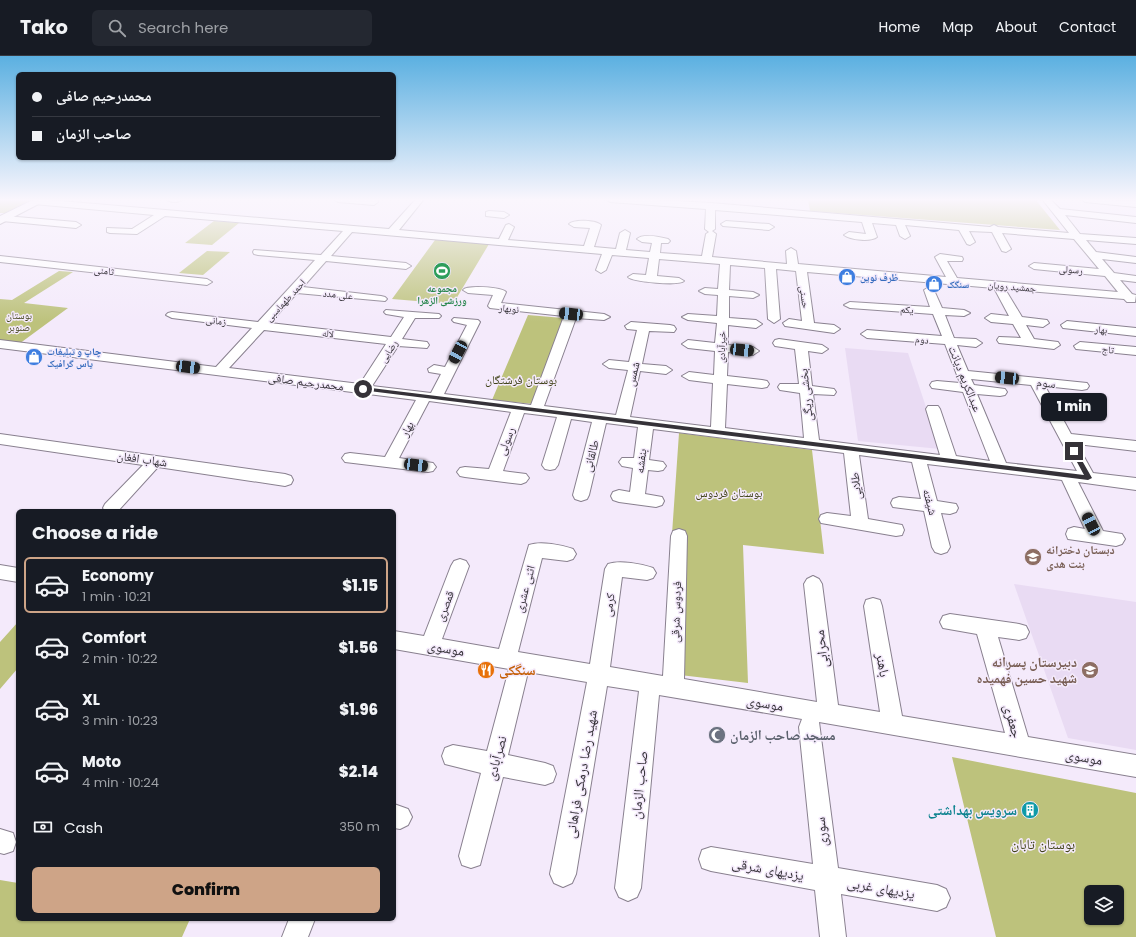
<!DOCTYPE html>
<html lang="en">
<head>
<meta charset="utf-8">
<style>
  :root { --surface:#171b24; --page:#242831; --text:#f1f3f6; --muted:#9ea1a6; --line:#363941; --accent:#cea487 }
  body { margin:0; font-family:Poppins,"Noto Naskh Arabic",sans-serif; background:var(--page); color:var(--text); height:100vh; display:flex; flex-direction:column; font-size:15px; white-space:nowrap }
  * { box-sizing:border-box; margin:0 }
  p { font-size:13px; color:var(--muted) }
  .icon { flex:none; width:22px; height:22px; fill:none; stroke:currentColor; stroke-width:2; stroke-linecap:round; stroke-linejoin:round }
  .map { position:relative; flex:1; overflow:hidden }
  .panel { position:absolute; left:16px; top:453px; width:380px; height:412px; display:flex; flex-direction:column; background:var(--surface); border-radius:6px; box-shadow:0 1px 3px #0004 }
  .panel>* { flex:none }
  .top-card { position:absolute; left:16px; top:16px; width:380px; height:88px; border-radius:6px; box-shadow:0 1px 3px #0004; display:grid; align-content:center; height:88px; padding:0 16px; background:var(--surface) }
  .tools { position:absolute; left:1084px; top:829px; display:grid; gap:8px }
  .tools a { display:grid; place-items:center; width:40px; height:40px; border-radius:6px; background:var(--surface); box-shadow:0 1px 3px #0004; font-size:20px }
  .end { position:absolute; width:18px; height:18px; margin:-9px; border:5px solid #353238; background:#fff; box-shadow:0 0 0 2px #fff }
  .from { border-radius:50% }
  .bubble { position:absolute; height:28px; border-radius:6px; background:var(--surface); box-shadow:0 1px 3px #0004; font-size:13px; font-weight:800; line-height:28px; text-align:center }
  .car { position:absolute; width:12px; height:24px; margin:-12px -6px; border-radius:5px; box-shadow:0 0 3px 1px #0007; background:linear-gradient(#222 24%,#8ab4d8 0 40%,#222 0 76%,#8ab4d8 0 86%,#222 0) }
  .top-card b { display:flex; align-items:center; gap:14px; height:38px; font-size:15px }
  .top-card b+b { border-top:1px solid var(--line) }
  .top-card i { width:10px; height:10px; background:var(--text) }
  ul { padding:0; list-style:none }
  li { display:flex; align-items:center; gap:12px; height:56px; margin:0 8px 6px; padding:0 8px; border:2px solid transparent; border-radius:6px }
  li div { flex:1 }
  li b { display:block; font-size:15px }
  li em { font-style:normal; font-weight:800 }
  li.current { border-color:var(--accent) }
  li>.icon { width:36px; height:36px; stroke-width:1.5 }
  h2 { padding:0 16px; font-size:18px; line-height:48px }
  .pay { display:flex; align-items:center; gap:10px; height:44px; padding:0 16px; font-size:15px }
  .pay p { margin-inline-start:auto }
  .primary-button { display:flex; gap:8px; margin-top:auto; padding:8px 16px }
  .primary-button a { flex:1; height:46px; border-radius:6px; background:var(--accent); color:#111; font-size:16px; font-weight:800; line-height:46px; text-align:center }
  header { display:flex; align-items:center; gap:24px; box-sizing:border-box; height:56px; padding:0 20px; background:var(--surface); border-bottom:1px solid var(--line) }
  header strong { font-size:19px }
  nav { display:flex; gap:22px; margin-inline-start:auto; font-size:14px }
  .search { width:280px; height:36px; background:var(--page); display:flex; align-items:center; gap:10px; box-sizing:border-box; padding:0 14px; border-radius:6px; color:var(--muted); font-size:15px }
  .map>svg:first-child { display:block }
</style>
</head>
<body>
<header>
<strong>Tako</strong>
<div class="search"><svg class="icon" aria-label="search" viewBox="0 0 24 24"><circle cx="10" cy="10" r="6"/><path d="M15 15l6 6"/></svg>Search here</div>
<nav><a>Home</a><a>Map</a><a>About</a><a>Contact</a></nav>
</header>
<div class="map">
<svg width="1136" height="881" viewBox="0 0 1136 881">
  <rect width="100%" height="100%" fill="#f4eafb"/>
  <path fill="#e9dbf3" d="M845,292l63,5 32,96 -82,-8z
    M1014,528l122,18v148l-68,-12z"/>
  <path fill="#bdc27c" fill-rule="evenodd" d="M0,143h33l-28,14h-5z
    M808,143h227l25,31 -250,-19z
    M214,165l25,2 -27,22 -27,-2z
    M435,184l54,4 -36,60 -61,-5z
    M207,195l23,1 -27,23 -24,-2z
    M59,215l14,1 -49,31 44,5 -49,36 -19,-3v-42l12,1z
    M528,259l35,3 -30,86 -41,-4z
    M679,377l133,17 12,104 -81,-9 5,138 -68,-8 2,-140 -10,-1z
    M18,566v46l-18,21v-47z
    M952,701l184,36v144h-140zM1091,836h26v26h-26z
    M0,824l18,3v36h172l-8,18h-182z"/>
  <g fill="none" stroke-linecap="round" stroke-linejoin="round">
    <defs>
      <path id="minor" d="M37,143l352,30 27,-30h8l-25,31 100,9 7,-14 3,-1 5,3 -6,13 76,6 6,-18 -16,-1 -5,-3c5,-5 27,-4 32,1l-7,22 22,2 4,-16 5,-3 5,3 -4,17 24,2 2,-9 -10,-1 -5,-3c6,-6 23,-2 31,0l2,2 -2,2h-7l-1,10 42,3 4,-22 3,-2 -4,-3 1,-20 -96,-7 -4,-3h34l71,4 279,24 4,-2 4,2 71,6 -27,-34h8l10,10 76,8v6l-71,-8 15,19 56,4v6l-50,-4 10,12 40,5v6l-34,-4 12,14 22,3v6l-16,-2 12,14 4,1 -1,7h-8l-3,-3 -119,-10 17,28 25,3 2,3 -6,4 -17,-2 8,14 24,3 2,3 -6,4 -55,-6 -2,-3 2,-3 22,1 -8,-14 -22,-2 -6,-4 6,-4 18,2 -15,-28 -187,-16 7,51 20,2 6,4 -6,4 -49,-7 -2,-3 6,-4 13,2 -6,-50 -20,-2 4,50 -6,4 -6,-4 -3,-51 -35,-3 -1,25 24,2 6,3 -6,3 -24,-2v22l27,2 6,4 -6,4 -28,-3v20l25,2 6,4 -6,4 -25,-3 -1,24 35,4 5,1 2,3 -2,3 -5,1 -35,-4 -2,44 79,10 -4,-45 -20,-3 -2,-3 2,-3h19l-4,-35 -20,-3 -2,-3 2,-3 4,-1 43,6 6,4 -6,4 -14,-2 4,35 22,3 2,3 -2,3 -21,-1 6,46 121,15 -14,-46 2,-3h10l2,3 16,47 34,5 -27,-69 -31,-4 -2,-3 2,-3 5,-1 23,2 -15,-39 -78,-6 -6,-4 6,-4 75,6 -9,-22 -83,-6 -6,-3 6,-3 80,5 -6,-17 5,-3 4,1 9,20 22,2 6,3 -6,3 -19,-1 9,23 22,1 6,4 -6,4 -19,-2 11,26 119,12 2,3 -2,3 -5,1 -37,-4 26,48 65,7v10l-59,-7 16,29 43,5v12l-58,-8 25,49 19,3 3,5 -3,5 -6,2 -48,-7 -2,-5 2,-5 6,-2 11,2 -23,-49 -135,-16 10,37 19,3 2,4 -2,4 -6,2 -9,-1 9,34 -3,5 -6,2 -6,-2 -3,-5 -8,-36 -31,-4 -2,-4 2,-4 6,-2 22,2 -9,-37 -53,-7 9,64 34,6 2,5 -2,5 -6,1 -75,-13 -2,-4 2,-4 6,-2 24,3 -7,-63 -191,-24 -4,31 14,2 3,4 -3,4 -5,1 -10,-1 -3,24 17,3 2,4 -2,4 -6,2 -37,-5 -6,-2 -2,-4 2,-4 6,-2 11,2 3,-24 -11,-2 -3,-4 3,-4h12l4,-31 -32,-4 -17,72 -2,4 -6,2 -6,-2 -2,-4 19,-73 -21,-3 -13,46 -3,4 -5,1 -5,-1 -3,-4 15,-48 -33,-4 -21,58 23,3 3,4 -3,4 -5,2 -56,-7 -5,-1 -3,-4 3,-4 5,-1 24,2 22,-57 -82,-11 -30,57 34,5 3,4 -3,4 -5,1 -83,-10 -3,-4 3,-4 5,-1 35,4 31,-57 -416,-52v-8l216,27 36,-39 -80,-10 -6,-3 2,-2 4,-1 86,10 57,-62 -57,-5 -4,-1 -1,-2 1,-2 67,5 22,-24 -178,-15 -28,18 -27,-1 -3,-1v-4l25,1 22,-14 -120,-11v-4zM715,154l147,12 4,12 -17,-2 -5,3c6,5 27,7 33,2l-5,-14 24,2 4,11 5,3 5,-3 -5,-11 54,5 8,14 3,1 5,-3 -6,-11 23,1 10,19 4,1 5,-3 -9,-16 72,6 25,30 -65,-6 -5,3 5,3 71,7 13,16 -161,-14 -10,-17h15l1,-2 -1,-2 -22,-3 -5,3 11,20 -148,-13 -2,-13 -5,-3 -5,3 1,13 -75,-7 4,-23 -4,-3 3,-2zM352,176l250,22 -6,16 5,3 5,-3 6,-15 37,3 -3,17 -13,-1 -5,3c4,5 52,9 56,4l-5,-3 -22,-2 2,-17 61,5 -2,25 -13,-1 -6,3 6,3 13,1 -1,21 -29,-2 -6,3 6,3 29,3 -2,20 -27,-3 -6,4 6,4 27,3 -1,24 -25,-3 -7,4 7,4 24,3 -2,44 -81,-10 10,-46 26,3 6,-4 -6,-4 -24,-2 7,-33 25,1 2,-3 -2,-3 -4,-1 -39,-3 -6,4 2,3 10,1 -8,32 -20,-2 -6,4 6,4 19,2 -12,45 -72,-9 32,-88 28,2 6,-3 -6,-3 -103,-11 5,-11c-5,-5 -39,-7 -43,-2l5,3 25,2 -5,11 2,2 74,8 -33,89 -87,-11 36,-72 -2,-2 -24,-2 -2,2 2,2 13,3 -22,42 -11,-2 -6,4 1,3 12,2 -10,19 -59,-7 26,-40 29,2 2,-3 -2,-3 -25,-3 13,-21h24l2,-2 -2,-2 -53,-4 -2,2 2,2 18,3 -13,20 -121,-14 27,-30 88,8 2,-2 -2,-2 -4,-1 -78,-9 23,-26 80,8 5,-3 -5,-3 -75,-7zM264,274l122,14 -26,40 -131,-16zM971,323l60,6 46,86 -71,-8 -29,-69 23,2 5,-1 2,-3 -2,-3 -31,-4z
        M166,143h17c-3,4 -14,4 -17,0z
        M334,143l43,1 1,2 -4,3 -36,-3z
        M1081,143l55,2v6l-51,-5z
        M489,155l15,1 5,3 -5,3 -18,-2v-4z
        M5,160l71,6 5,3 -5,3 -74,-7 -2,-2z
        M726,165l43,3 5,3 -5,3 -46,-4 -2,-2z
        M0,200l207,23 5,3 -5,3 -207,-23z
        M1067,265l69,7v8l-73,-8 -2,-3z
        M1080,286l56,5v8l-60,-6 -2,-3z
        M0,378l285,40 6,2 2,4 -2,4 -6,2 -127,-19 -40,44h-13l-2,-3 2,-4 38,-39 -143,-21z
        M679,473l6,2 2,5 -3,143 133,23 -13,-118 3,-5 6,-3 6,3 3,5 16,121 42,7 -16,-106 2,-6 7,-2 7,2 2,6 20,110 103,17 -28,-99 -34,-6 -3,-6 3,-6 7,-2 69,10 7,2 3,6 -3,6 -7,2 -21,-3 30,100 108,18v22l-317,-55 19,146 99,17 9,4 4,9 -4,9 -9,4 -96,-17 5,43h-26l-5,-47 -104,-19 -9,-3 -3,-9 3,-9 9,-3 102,17 -14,-137 3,-8 -143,-24 -18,193 -4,9 -9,4 -9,-4 -4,-9 24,-197 -32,-5 -31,188 -4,9 -9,4 -9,-4 -4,-9 37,-192 -59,-10 -20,83 37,8 8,3 3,8 -3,8 -8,3 -42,-8 -23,88 -9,3 -9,-3 -3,-9 22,-83 -36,-9 -3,-8 3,-8 8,-3 34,6 22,-82 -115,-20v-18l30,5 27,-70 3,-5 6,-2 6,2 3,5 -27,73 57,10 30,-104c12,-4 32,0 44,4l3,5 -3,5 -6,2 -25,-3 -24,94 72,12 15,-95 3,-5c12,-4 33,0 45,4l3,5 -3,5 -6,2 -25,-3 -12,90 53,9 8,-140 2,-5z
        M0,509l18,3v14l-18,-3z
        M394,748l14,5 4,8 -4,8 -8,4 -6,-1z
        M0,773l13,4 3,9 -3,9 -9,3 -4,-1z
        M289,863h26l-7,18h-26z"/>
      <path id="major" d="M35,143h13l-48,25v-8z"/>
    </defs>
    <use href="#minor" stroke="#89808f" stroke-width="2"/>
    <use href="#major" stroke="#89808f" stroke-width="2"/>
    <use href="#minor" fill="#fff" fill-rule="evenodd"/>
    <use href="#major" fill="#fff" fill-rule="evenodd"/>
  </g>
  <linearGradient id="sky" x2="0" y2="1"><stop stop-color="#5bb0e1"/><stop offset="0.54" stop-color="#faf6fd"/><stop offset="1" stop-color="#faf6fd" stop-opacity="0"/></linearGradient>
  <rect width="1136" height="266" fill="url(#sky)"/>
  <path fill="#353238" d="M363,331l721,88 -13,-24 3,-2 2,1 16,28 -4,2 -727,-90z"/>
  <defs>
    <symbol id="stadium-disc" viewBox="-11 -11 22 22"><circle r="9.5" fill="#2e9e5b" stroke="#f4eafb"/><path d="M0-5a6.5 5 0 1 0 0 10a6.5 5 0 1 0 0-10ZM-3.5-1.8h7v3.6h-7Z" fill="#fff"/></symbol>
    <symbol id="shop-disc" viewBox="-11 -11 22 22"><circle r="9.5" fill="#3f7fe0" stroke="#f4eafb"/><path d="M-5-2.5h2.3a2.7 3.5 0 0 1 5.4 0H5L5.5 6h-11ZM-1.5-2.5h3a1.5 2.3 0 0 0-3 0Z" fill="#fff"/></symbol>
    <symbol id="school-disc" viewBox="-11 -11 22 22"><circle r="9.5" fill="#8d6e63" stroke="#f4eafb"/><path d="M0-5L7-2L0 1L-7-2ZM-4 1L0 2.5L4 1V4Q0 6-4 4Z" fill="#fff"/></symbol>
    <symbol id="restaurant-disc" viewBox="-11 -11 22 22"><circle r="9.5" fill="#e8710a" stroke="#f4eafb"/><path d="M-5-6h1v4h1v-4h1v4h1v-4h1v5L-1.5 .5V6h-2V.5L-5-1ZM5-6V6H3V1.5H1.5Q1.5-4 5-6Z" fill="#fff"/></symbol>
    <symbol id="mosque-disc" viewBox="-11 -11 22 22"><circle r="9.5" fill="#6b7280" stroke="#f4eafb"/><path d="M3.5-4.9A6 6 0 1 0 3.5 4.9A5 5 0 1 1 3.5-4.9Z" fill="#fff"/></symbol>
    <symbol id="building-disc" viewBox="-11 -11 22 22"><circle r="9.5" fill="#0f9aa8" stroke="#f4eafb"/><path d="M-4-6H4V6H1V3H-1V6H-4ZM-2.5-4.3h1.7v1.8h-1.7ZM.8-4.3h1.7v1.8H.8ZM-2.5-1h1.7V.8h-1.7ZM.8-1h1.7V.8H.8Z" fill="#fff"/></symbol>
  </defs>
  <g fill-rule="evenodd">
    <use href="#stadium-disc" x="432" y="205" width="20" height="20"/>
    <use href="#shop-disc" x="837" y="211" width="20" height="20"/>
    <use href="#shop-disc" x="924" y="218" width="20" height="20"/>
    <use href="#shop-disc" x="24" y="291" width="20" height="20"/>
    <use href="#school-disc" x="1023" y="491" width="20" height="20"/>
    <use href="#restaurant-disc" x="476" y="604" width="20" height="20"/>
    <use href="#school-disc" x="1080" y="604" width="20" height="20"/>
    <use href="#mosque-disc" x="707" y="669" width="20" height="20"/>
    <use href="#building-disc" x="1020" y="744" width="20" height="20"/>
  </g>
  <g text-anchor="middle" stroke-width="3" stroke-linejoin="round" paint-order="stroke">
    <g font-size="10" fill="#353238" stroke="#f4eafb">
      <text transform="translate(1071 213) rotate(5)" y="4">رسولی</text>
      <text transform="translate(104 214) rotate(6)" y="4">ثامنی</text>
      <text transform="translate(1012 230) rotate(5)" y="4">جمشید رویان</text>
      <text transform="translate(338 238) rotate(6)" y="4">علی مدد</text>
      <text transform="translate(805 241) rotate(82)" y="4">حسنی</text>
      <text transform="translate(285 244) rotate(-47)" y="4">احمد طهماسبی</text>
      <text transform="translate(509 252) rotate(6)" y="4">نوبهار</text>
      <text transform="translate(907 253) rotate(4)" y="4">یکم</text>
      <text transform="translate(216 264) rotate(7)" y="4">زمانی</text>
      <text transform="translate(1101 273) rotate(6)" y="4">بهار</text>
      <text transform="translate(328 277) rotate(7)" y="4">لاله</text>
      <text transform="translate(922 283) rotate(5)" y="4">دوم</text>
      <text transform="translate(721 291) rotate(-88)" y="4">خیرآبادی</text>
      <text transform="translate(1108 293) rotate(6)" y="4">تاج</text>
      <text transform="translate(388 295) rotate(-57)" y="4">رضایی</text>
    </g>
    <g font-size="10" font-weight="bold" fill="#366cbe" stroke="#f4eafb" text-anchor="start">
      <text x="860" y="225">ظرف نوین</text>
      <text x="947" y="232">سنگک</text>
      <text x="47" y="299">چاپ و تبلیغات<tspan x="47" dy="12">یاس گرافیک</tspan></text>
    </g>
    <g font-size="10" font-weight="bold" fill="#27864d" stroke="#f4eafb">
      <text x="442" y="236">مجموعه<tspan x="442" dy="12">ورزشی الزهرا</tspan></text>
    </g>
    <g font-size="10" fill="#414319" stroke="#f4eafb">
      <text x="19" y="263">بوستان<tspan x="19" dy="12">صنوبر</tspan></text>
    </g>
    <g font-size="12" fill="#353238" stroke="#f4eafb">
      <text transform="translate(633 318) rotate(-77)" y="4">شمس</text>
      <text transform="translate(965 323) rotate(68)" y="4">عبدالکریم دیانت</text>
      <text transform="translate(306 326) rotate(7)" y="4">محمدرحیم صافی</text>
      <text transform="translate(1046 327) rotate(6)" y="4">سوم</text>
      <text transform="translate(806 339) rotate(-96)" y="4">بخشی ریگی</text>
      <text transform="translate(407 373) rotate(-62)" y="4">بهار</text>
      <text transform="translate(506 385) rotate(-69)" y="4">رسولی</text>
      <text transform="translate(591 400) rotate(-76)" y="4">طالقانی</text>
      <text transform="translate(142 403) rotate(8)" y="4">شهاب افغان</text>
      <text transform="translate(641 405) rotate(-83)" y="4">بنفشه</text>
      <text transform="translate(856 430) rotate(-96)" y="4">طلایی</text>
      <text transform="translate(930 446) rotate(75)" y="4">شیفته</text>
      <text transform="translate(525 533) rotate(-75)" y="4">اثنی عشری</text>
      <text transform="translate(609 549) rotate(-82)" y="4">کرمی</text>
      <text transform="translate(445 550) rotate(-69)" y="4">قمصری</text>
      <text transform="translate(676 556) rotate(-88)" y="4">فردوس شرقی</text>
    </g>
    <g font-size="12" fill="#414319" stroke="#f4eafb">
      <text x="521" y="328">بوستان فرشتگان</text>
      <text x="729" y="441">بوستان فردوس</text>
    </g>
    <g font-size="12" font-weight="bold" fill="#785e54" stroke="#f4eafb" text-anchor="start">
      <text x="1046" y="498">دبستان دخترانه<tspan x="1046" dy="14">بنت هدی</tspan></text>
    </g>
    <g font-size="14" fill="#353238" stroke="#f4eafb">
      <text transform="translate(446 592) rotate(10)" y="5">موسوی</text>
      <text transform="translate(821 593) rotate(-97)" y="5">محرابی</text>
      <text transform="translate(883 609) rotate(80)" y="5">باهنر</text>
      <text transform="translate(765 647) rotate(10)" y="5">موسوی</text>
      <text transform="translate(1013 665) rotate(74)" y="5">جعفری</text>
      <text transform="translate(1084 701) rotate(10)" y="5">موسوی</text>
      <text transform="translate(496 702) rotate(-75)" y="5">نصرآبادی</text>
      <text transform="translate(581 718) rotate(-80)" y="5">شهید رضا درمکی فراهانی</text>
      <text transform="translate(639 729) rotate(-84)" y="5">صاحب الزمان</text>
      <text transform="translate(821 776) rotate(-96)" y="5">سوری</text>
      <text transform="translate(768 813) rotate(10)" y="5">یزدیهای شرقی</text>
      <text transform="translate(881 832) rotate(10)" y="5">یزدیهای غربی</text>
    </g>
    <g font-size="14" font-weight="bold" fill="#785e54" stroke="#f4eafb" text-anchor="end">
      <text x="1077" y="611">دبیرستان پسرانه<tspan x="1077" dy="16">شهید حسین فهمیده</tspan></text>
    </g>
    <g font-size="14" font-weight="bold" fill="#c56008" stroke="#f4eafb" text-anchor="start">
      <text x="499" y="619">سنگکی</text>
    </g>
    <g font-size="14" font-weight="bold" fill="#5b616d" stroke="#f4eafb" text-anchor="start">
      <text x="730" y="684">مسجد صاحب الزمان</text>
    </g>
    <g font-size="14" font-weight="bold" fill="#0d838f" stroke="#f4eafb" text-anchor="end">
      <text x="1017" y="759">سرویس بهداشتی</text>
    </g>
    <g font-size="14" fill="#414319" stroke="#f4eafb">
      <text x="1043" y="793">بوستان تابان</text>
    </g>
  </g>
</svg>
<div class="tools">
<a><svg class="icon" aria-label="layers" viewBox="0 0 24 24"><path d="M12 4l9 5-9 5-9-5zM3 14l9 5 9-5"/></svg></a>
</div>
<i class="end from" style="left:363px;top:333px"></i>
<i class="end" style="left:1074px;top:395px"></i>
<div class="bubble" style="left:1041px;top:337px;width:66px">1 min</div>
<i class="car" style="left:571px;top:258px;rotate:276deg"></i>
<i class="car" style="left:742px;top:294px;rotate:96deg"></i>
<i class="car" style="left:458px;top:296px;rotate:208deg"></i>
<i class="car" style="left:188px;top:311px;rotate:97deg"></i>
<i class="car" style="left:1007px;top:322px;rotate:276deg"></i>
<i class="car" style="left:416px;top:409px;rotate:97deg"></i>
<i class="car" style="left:1091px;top:468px;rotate:333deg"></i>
<div class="top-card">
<b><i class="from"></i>محمدرحیم صافی</b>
<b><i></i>صاحب الزمان</b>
</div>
<section class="panel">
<h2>Choose a ride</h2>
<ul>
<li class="current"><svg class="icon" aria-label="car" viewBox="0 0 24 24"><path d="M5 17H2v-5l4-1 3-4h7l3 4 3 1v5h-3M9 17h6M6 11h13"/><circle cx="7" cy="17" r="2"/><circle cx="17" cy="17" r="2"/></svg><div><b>Economy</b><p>1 min · 10:21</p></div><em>$1.15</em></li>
<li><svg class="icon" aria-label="car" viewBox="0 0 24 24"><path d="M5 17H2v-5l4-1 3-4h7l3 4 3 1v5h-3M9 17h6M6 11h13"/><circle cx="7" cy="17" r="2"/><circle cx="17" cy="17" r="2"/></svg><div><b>Comfort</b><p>2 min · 10:22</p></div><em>$1.56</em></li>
<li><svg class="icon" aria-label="car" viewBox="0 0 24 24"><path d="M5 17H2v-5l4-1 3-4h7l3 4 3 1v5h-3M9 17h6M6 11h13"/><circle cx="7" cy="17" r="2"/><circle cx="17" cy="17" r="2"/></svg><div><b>XL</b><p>3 min · 10:23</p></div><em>$1.96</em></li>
<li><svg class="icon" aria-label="car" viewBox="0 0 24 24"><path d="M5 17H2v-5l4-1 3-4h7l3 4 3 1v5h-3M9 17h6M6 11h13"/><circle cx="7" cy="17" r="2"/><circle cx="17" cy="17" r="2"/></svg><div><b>Moto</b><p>4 min · 10:24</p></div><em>$2.14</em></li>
</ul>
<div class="pay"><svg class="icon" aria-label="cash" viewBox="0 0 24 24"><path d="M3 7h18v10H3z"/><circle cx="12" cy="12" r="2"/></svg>Cash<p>350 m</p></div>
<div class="primary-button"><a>Confirm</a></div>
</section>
</div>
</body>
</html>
